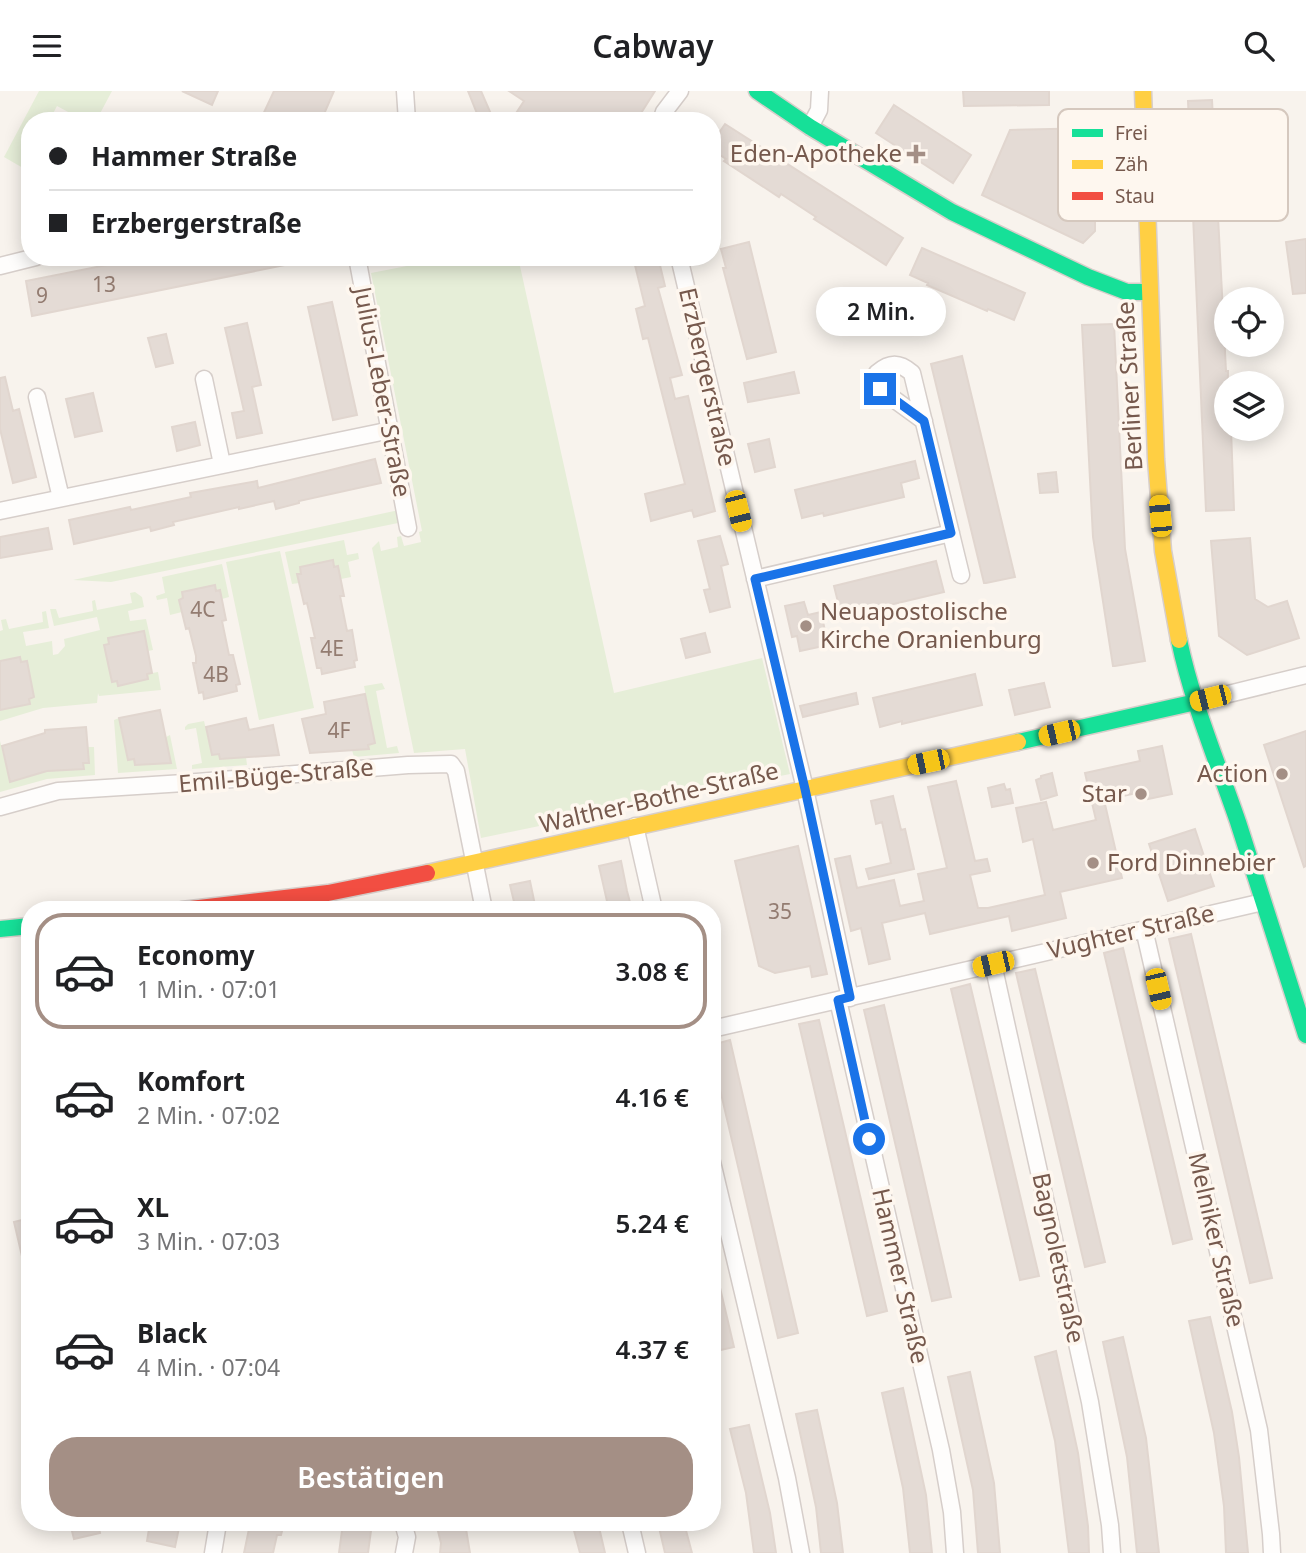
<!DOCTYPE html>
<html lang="de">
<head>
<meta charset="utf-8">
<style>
  :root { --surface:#fff; --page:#f6f6f6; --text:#202124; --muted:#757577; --line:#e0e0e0; --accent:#a48f85 }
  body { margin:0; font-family:"Noto Sans",sans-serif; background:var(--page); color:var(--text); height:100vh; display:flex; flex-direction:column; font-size:26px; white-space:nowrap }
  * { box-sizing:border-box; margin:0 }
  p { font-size:23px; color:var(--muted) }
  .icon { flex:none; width:38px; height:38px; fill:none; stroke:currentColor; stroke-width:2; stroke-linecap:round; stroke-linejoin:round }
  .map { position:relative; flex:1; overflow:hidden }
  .panel { position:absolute; left:21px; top:810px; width:700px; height:630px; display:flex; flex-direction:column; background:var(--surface); border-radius:28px; box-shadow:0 4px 18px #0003 }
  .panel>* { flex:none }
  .top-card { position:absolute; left:21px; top:21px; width:700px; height:154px; border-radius:28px; box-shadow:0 4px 18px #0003; display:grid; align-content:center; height:154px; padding:0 28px; background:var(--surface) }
  .buttons { position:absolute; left:1214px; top:196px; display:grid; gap:14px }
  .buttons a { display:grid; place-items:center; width:70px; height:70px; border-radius:50%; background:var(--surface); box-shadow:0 4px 18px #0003; font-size:35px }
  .end { position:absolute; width:32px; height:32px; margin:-16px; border:9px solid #1a73e8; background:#fff; box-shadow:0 0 0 4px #fff }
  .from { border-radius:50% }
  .bubble { position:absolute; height:49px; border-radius:24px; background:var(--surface); box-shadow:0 4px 18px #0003; font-size:23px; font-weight:600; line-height:49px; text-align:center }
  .car { position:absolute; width:21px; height:42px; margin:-21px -10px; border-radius:9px; box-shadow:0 0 5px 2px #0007; background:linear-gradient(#f5c518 24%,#345 0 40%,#f5c518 0 76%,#345 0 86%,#f5c518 0) }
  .top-card b { display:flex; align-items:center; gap:24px; height:66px; font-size:26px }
  .top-card b+b { border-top:2px solid var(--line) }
  .top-card i { width:18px; height:18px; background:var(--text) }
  ul { padding:12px 0 0; list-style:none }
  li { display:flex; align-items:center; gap:21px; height:116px; margin:0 14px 10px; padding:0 14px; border:4px solid transparent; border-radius:28px }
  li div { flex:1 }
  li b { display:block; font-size:26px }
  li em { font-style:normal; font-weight:600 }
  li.on { border-color:var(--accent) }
  li>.icon { width:63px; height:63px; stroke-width:1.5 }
  .primary-button { display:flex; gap:14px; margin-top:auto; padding:14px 28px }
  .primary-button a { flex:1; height:80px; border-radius:28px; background:var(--accent); color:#fff; font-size:28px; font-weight:600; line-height:80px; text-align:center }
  header { display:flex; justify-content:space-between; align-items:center; height:91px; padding:0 28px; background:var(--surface); font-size:32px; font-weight:600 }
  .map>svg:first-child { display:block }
</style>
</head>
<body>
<header><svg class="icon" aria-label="menu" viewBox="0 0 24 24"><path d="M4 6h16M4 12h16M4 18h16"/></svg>Cabway<svg class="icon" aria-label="search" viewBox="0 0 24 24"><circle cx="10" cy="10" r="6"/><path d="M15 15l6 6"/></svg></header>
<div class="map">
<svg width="1306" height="1462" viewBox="0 0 1306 1462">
  <rect width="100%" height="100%" fill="#f8f3ed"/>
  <path fill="#e6eed8" d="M39,0h73l-16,30h-11l-28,-15 -8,15h-19v34l-7,13 -19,-11z
    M453,166h65l96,436 148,-35 28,116 -309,64 -16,-89 -51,4 -42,-205 7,-7 2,10 17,-4 -1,-10 4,-1 3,10 17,-4 -2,-10 3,-1 -51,-258z
    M399,419l-1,13 -287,59 -38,-2z
    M344,449l3,15 11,-2 1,6 -11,3 3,15 -10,2 -3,-13 -4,1 -1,-6 -35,14 1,8 -7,1 -7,-32z
    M280,460l34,157 -55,12 -33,-158z
    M222,473l7,33 -7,2 -8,-14 -32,7 1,6 -4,2 3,12 -12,3 -3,-17 -10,2 -1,-4 9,-3 -3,-16z
    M135,501l7,5 2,10 -16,4 2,10 16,-2 7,31 -5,1 -5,-20 -35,7 1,6 -5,1 8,36h5l1,4 29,-6v-5l11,-2 3,18 -62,6 -1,-3 -1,10 -54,5 -43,13v-11l30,-6 -1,-5 5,-2 -8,-36 -5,1 -1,-5 -20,4v-30l3,-1 -2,-10 5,-1 3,10 34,-7 -1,-10 4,-1 3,17 -26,4 3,14 26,-5 1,14 5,-1 7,-8 -1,-7 36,-9 -3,-13 -43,9 -4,-17h6l3,9 34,-7 -1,-10 3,-1 2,10 35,-7 -2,-10z
    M382,592l3,6 -9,2 11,57 10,-2 2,7 -45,4 -2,-7 17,-1 -1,-4 7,-2 -11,-57z
    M119,627l9,42 6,-1 1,6 36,-2 -5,-26 4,-2 7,34 -59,4 -4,-53z
    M204,630l8,34 7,-1 1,5 26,-2 1,8 -55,4v-4l10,-2 -6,-35 -11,2v-3l3,-3z
    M0,650l10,41 37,-11 36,-2v-6h6l-1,-16h6l1,28 -48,4 -47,13z"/>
  <path fill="#e4dbd5" stroke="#e1d6cf" stroke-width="2" d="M182,0h36l-6,14z
    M274,0h60l-13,30h-61z
    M468,0h13l13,30h-14z
    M509,0h146l-19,30h-125l13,-20z
    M963,0h86v14l-85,1z
    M1212,9l14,271h2l-1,58h4l3,81 -28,1 -18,-410z
    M894,14l77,50 -18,28 -77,-50z
    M725,33l178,114 -17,27 -72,-46 2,-2 -35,-23 -2,3 -55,-36 2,-2 -14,-9v-7z
    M1095,37v103l-12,12 -101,-48 28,-65z
    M1306,148v54l-13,1 -7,-52z
    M749,151l27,110 -29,7 -24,-91h3l-5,-19z
    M922,157l103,45 -11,27 -26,-11 -1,2 -60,-26 1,-2 -18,-8z
    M147,166h148v6l-263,53 -6,-35z
    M633,166h25l7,29 -7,2 24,87 -12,3 5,21 13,-3 27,115 -21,6 -2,-7 -41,11 -6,-27 40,-10 -37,-146 -5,1 -7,-30 9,-3z
    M332,211l25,113 -24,5 -25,-113z
    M247,232l14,62 -9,2 10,46 -25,5 -5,-25 12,-2 -19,-83z
    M1114,233l11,225 20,112 -30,5h-2l-20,-129 -11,-212z
    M166,243l7,29 -17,4 -8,-29z
    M962,265l53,221 -29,6h-2l-53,-219z
    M794,281l5,21 -51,9 -4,-19z
    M5,286l8,34 6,-2 17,68 -23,6 -13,-54v-51z
    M93,302l9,38 -27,6 -9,-38z
    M195,331l5,23 -23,6 -5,-24z
    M769,348l6,28 -20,5 -7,-28z
    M375,368l6,24 -82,18v2l-23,6 -2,-8 -35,8v-2l-66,15 1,3 -23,6 -1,-4 -76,17 -5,-24 61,-13 1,3 60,-13 -1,-4 67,-12 1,7z
    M915,370l4,17 -18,5 3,14 -80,19 -1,-3 -21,5 -7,-28z
    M1056,381l2,20 -18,1 -2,-19z
    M48,437l4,21 -52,9v-21z
    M720,445l8,28 -7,2 9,41 -20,5 -6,-22 6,-1 -12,-48z
    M1250,447l5,61 13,8 19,-6 12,37 -52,17 -28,-19 -8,-95z
    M333,469l1,7 4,-1 6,30h-4l7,35 5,-1 5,30 -3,1 1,6 -33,7 -1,-6h-4l-6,-30h4l-8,-35 -3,1 -7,-30h4l-1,-7z
    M936,470l8,31 -80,19 -1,-2 -22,5 -7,-28z
    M215,494l1,6 4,-1 6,30 -4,1 7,34h4l7,29 -4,1 1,6 -33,8 -1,-7 -4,1 -6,-30h3v-7l-7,-28 -3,1 -7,-29 4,-2 -1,-6z
    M804,511l4,13 13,-3 7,33 -28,6 -3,-15 -5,1 -7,-31z
    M144,540l8,42 -5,1 1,5 -30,7 -1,-5 -5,1 -8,-37 5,-1 -1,-6z
    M705,542l5,19 -24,6 -5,-19z
    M20,566l1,5 6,-1 7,36 -5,2 1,5 -30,6v-49z
    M975,583l7,31 -80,19v-3l-22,6 -7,-29z
    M1044,592l6,24 -35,8 -6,-25z
    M856,602l2,11 -55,13 -3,-11z
    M365,603l10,49 -7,2 1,4 -59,4 -8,-34 24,-5 -2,-12z
    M160,619l11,53 -36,2 -1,-6 -6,1 -9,-42z
    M246,627l3,12 24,-5 6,30 -59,4 -1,-5 -7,1 -6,-28z
    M86,636l3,36h-6l1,6 -37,2 -37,11 -8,-36 43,-13v-3z
    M1306,640v135l-2,1 -40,-122z
    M1162,655l10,48 -24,5 -2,-8 -42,9 18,78 -62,14 6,26 -54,13 -3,-15 -79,18 -5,-21 -43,10 8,36 -21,5 -8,-36 -10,3 -16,-72 15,-3 7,32 37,-8 6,26 24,-5 -6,-27 29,-6 -19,-81 28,-6 19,80 12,-2 3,12 -20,4 8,33h10l57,-13 -12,-56 -10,3 -7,-34 30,-6 7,28 43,-10 -11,-47 55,-12 -2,-10z
    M1052,682l5,22 -16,5 -5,-20 5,-2v-2z
    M1004,693l2,6 4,-1 3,14 -21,4 -4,-19z
    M893,705l8,34 4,-1 9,40 -45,10 -3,-10 25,-6 -9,-41 -6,2 -5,-23z
    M1195,738l19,57 -46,15 -19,-57z
    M798,755l29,128 -15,3 -2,-11 -35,7 -16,-7 -24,-105z
    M621,770l6,30 5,19h-23l-10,-44z
    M530,790l6,29h-20l-6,-25z
    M1191,843l81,344 -22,5 -81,-344z
    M1123,857l69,291 -19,5 -69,-291z
    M1035,878l70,293 -20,5 -69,-294z
    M970,893l69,292 -19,4 -69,-291z
    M884,914l67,292 -19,4 -68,-291z
    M819,929l68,291 -20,5 -68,-292z
    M730,949l68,293 -20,5 -66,-283v-10z
    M30,1127v50l-5,1 -11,-47z
    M717,1184l17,72 -22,5v-76z
    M1210,1226l22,95 7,45 9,96h-22l-2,-47 -10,-73 -25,-112z
    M1123,1246l23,101 13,115h-22l-10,-96 -24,-115z
    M1056,1260l22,102 10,73 1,27h-20l-14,-112 -20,-84z
    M970,1281l24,111 6,70h-22l-5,-63 -25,-113z
    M903,1297l23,107 6,58h-22l-7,-65 -21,-95z
    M817,1319l20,93 6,50h-22l-5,-46 -20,-93z
    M749,1334l21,88 6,40h-22l-8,-60 -16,-64z
    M70,1432h28l2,10 -26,6z
    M150,1432h30l-5,24 -28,-6z
    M246,1432h38l-3,12h-4l-4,18h-29l5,-24h-3z
    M343,1432h29l-4,30h-29z
    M436,1432h29l5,30h-30l1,-10z
    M572,1432h26l7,30h-25z
    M658,1432h26l8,30h-27z"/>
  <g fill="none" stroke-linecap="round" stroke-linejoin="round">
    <defs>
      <path id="street" d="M405,0l2,30
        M661,30l3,-9 16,-21
        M810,36l9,-17 1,-19
        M357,166l51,271
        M679,166l126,532 45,209
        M0,175l36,-9
        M204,288l18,85
        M37,306l24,101
        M924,330l-44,-32 -3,-16c13,-11 22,-11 35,0l49,202
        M0,420l391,-81
        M755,488l196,-46
        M1196,611l110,-27
        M0,716l58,-16 126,-8 224,-18 43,-1 5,7 28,139
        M635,735l19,84
        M1144,838l115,501 12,104 1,19
        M993,873l97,438 20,123 2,28
        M838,909l103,450 11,62 3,41
        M712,938l551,-127
        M712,1071l75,316 14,75
        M403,1432l4,14 -3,16
        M630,1432l7,30
        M213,1462l5,-30"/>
      <path id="fast" d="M757,0l53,36 142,85 136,65 39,15h22
        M1179,549c13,62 38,121 59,182 23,71 45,142 68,213
        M1018,651l178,-40
        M0,838l30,-3"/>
      <path id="slow" d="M1143,0l13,368 7,92 16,89
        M427,782l591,-131"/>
      <path id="jam" d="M182,819l146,-17 99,-20"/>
    </defs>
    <use href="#street" stroke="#d6ceca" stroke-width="19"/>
    <use href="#fast" stroke="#d7ceca" stroke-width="19"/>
    <use href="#slow" stroke="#d7ceca" stroke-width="19"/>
    <use href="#jam" stroke="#d7ceca" stroke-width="19"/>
    <use href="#street" stroke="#fefdfc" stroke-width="16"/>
    <use href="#fast" stroke="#16e098" stroke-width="16"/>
    <use href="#slow" stroke="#ffcf43" stroke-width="16"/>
    <use href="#jam" stroke="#f24e42" stroke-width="16"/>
  </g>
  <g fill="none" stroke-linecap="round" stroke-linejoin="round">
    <path stroke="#1a73e8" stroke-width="9" d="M869,1048l-31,-139 12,-3 -45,-208 -50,-210 196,-46 -27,-112 -44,-32"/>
  </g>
  <g fill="#a48f85" stroke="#fef7ef" stroke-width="2.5">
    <path d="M912.5 52.5h7v7h7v7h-7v7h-7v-7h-7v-7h7z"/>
    <circle cx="806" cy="535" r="7"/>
    <circle cx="1282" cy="683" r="7"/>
    <circle cx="1141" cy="703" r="7"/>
    <circle cx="1093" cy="772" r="7"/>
  </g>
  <g text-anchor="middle" stroke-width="7" stroke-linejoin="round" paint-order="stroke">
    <g font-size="21" fill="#937c71">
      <text x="104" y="201">13</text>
      <text x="42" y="212">9</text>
      <text x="203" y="526">4C</text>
      <text x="332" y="565">4E</text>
      <text x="216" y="591">4B</text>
      <text x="339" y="647">4F</text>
      <text x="780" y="828">35</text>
    </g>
    <g font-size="24" fill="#76594d" stroke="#fef7ef" text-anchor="end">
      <text x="902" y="71">Eden-Apotheke</text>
      <text x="820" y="529" text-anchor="start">Neuapostolische<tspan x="820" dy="28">Kirche Oranienburg</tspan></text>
      <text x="1268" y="691">Action</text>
      <text x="1127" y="711">Star</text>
      <text x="1107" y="780" text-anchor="start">Ford Dinnebier</text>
    </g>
    <g font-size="24" fill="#76594d" stroke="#fef7ef">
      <text transform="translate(707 286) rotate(77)" y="8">Erzbergerstraße</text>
      <text transform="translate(1130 295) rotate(-93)" y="8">Berliner Straße</text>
      <text transform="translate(382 301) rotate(79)" y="8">Julius-Leber-Straße</text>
      <text transform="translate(276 685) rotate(-5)" y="8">Emil-Büge-Straße</text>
      <text transform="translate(659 707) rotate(-13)" y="8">Walther-Bothe-Straße</text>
      <text transform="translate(1131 841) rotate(-13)" y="8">Vughter Straße</text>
      <text transform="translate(1216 1149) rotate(77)" y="8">Melniker Straße</text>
      <text transform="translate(1058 1167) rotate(78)" y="8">Bagnoletstraße</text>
      <text transform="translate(900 1185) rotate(77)" y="8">Hammer Straße</text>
    </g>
  </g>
  <rect x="1058" y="18" width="230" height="112" rx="10" fill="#fef7ef" stroke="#d5c8be" stroke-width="2"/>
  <rect x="1072" y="38" width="31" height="8" fill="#16e098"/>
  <rect x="1072" y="69" width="31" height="9" fill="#ffcf43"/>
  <rect x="1072" y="101" width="31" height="8" fill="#f24e42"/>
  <g font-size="19" fill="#76594d">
    <text x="1115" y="49">Frei</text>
    <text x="1115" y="80">Zäh</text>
    <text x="1115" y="112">Stau</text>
  </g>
</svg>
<div class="buttons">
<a><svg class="icon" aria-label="locate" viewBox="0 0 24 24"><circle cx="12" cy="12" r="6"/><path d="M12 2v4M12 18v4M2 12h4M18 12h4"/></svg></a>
<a><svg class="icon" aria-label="layers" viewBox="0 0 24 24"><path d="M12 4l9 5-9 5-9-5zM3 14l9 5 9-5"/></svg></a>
</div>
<i class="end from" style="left:869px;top:1048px"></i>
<i class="end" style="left:880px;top:298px"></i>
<div class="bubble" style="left:816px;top:196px;width:130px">2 Min.</div>
<i class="car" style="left:738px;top:420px;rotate:166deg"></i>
<i class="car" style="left:1160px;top:425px;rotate:355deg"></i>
<i class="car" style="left:1210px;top:607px;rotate:256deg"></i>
<i class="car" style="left:1059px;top:642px;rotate:257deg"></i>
<i class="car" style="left:928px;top:671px;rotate:258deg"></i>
<i class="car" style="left:993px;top:873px;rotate:257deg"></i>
<i class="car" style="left:1158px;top:898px;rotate:167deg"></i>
<div class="top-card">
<b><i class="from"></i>Hammer Straße</b>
<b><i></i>Erzbergerstraße</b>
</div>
<section class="panel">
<ul>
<li class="on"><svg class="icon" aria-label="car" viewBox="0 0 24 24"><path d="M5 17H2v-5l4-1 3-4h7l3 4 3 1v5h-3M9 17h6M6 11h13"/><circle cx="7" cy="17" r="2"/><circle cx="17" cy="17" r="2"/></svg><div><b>Economy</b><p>1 Min. · 07:01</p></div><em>3.08 €</em></li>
<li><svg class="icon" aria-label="car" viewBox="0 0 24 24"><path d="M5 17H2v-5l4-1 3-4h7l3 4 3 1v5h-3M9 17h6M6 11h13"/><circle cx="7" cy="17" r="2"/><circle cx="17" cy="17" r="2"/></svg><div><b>Komfort</b><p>2 Min. · 07:02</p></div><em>4.16 €</em></li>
<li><svg class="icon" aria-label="car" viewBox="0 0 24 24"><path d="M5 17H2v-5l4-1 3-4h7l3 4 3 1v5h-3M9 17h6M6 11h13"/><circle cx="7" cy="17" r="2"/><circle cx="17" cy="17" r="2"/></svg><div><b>XL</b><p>3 Min. · 07:03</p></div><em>5.24 €</em></li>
<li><svg class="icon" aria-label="car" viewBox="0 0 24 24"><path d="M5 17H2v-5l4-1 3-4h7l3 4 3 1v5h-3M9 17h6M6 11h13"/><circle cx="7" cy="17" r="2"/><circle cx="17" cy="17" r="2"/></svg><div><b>Black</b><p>4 Min. · 07:04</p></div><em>4.37 €</em></li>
</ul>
<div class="primary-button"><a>Bestätigen</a></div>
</section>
</div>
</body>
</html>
